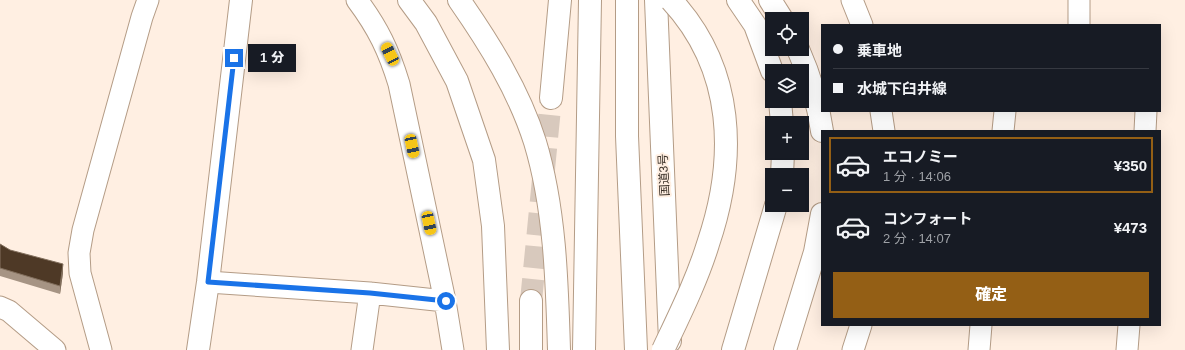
<!DOCTYPE html>
<html lang="ja">
<head>
<meta charset="utf-8">
<style>
  :root { --surface:#171b24; --page:#20242c; --text:#f1f3f6; --muted:#9ea1a6; --line:#363941; --accent:#945f15 }
  body { margin:0; font-family:Arial,"Noto Sans JP",sans-serif; background:var(--page); color:var(--text); height:100vh; display:flex; flex-direction:column; font-size:15px; white-space:nowrap }
  * { box-sizing:border-box; margin:0 }
  p { font-size:13px; color:var(--muted) }
  .icon { flex:none; width:22px; height:22px; fill:none; stroke:currentColor; stroke-width:2; stroke-linecap:round; stroke-linejoin:round }
  .map { position:relative; flex:1; overflow:hidden }
  .panel { position:absolute; left:821px; top:130px; width:340px; height:196px; display:flex; flex-direction:column; background:var(--surface); border-radius:0px; box-shadow:0 4px 16px #0002 }
  .panel>* { flex:none }
  .guide { position:absolute; left:821px; top:24px; width:340px; height:88px; border-radius:0px; box-shadow:0 4px 16px #0002; display:grid; align-content:center; height:88px; padding:0 12px; background:var(--surface) }
  .fabs { position:absolute; left:765px; top:12px; display:grid; gap:8px }
  .fabs a { display:grid; place-items:center; width:44px; height:44px; border-radius:0px; background:var(--surface); box-shadow:0 4px 16px #0002; font-size:20px }
  .end { position:absolute; width:18px; height:18px; margin:-9px; border:5px solid #1a73e8; background:#fff; box-shadow:0 0 0 2px #fff }
  .from { border-radius:50% }
  .bubble { position:absolute; height:28px; border-radius:0px; background:var(--surface); box-shadow:0 4px 16px #0002; font-size:13px; font-weight:800; line-height:28px; text-align:center }
  .car { position:absolute; width:12px; height:24px; margin:-12px -6px; border-radius:5px; box-shadow:0 0 3px 1px #0007; background:linear-gradient(#f5c518 24%,#345 0 40%,#f5c518 0 76%,#345 0 86%,#f5c518 0) }
  .guide b { display:flex; align-items:center; gap:14px; height:38px; font-size:15px }
  .guide b+b { border-top:1px solid var(--line) }
  .guide i { width:10px; height:10px; background:var(--text) }
  ul { padding:7px 0 0; list-style:none }
  li { display:flex; align-items:center; gap:12px; height:56px; margin:0 8px 6px; padding:0 4px; border:2px solid transparent; border-radius:0px }
  li div { flex:1 }
  li b { display:block; font-size:15px }
  li em { font-style:normal; font-weight:800 }
  li.selected { border-color:var(--accent) }
  li>.icon { width:36px; height:36px; stroke-width:1.5 }
  .action { display:flex; gap:8px; margin-top:auto; padding:8px 12px }
  .action a { flex:1; height:46px; border-radius:0px; background:var(--accent); color:#fff; font-size:16px; font-weight:800; line-height:46px; text-align:center }
  .map>svg:first-child { display:block }
</style>
</head>
<body>
<div class="map">
<svg width="1185" height="350" viewBox="0 0 1185 350">
  <rect width="100%" height="100%" fill="#ffefe2"/>
  <g fill="none" stroke-linecap="round" stroke-linejoin="round">
    <path stroke="#d8c9bd" stroke-width="22" stroke-dasharray="22 11" stroke-linecap="butt" d="M531,301l20,-203"/>
    <defs>
      <path id="minor" d="M357,0c21,28 32,51 42,84l46,217 8,49
        M852,0l10,25
        M1079,0v25
        M881,111l3,20
        M1003,131l2,-20
        M1145,131l1,-20
        M208,282l162,11 75,8
        M0,307l9,4 46,39
        M101,350l-21,-77 -1,-20 4,-23 59,-213 6,-17
        M362,350l8,-57
        M853,350l8,-25
        M979,350l2,-25
        M1127,350l2,-25"/>
      <path id="major" d="M198,350l10,-68 33,-282"/>
      <path id="highway" d="M409,0l17,23 31,58 27,79 9,66 5,124
        M459,0c30,43 60,91 76,142 20,66 22,139 24,208
        M627,0v136l9,214
        M656,0l14,341
        M738,0l17,25 17,46
        M770,0l12,19
        M798,49c12,27 20,53 24,82
        M551,98l9,-98
        M780,101l2,22
        M782,175l1,-22
        M531,301v49
        M584,350l6,-350
        M733,350l43,-145
        M785,350l30,-98 7,-38"/>
    </defs>
    <use href="#minor" stroke="#b49c86" stroke-width="23"/>
    <use href="#major" stroke="#b49c86" stroke-width="24"/>
    <use href="#highway" stroke="#b49c86" stroke-width="24"/>
    <use href="#minor" stroke="#fff" stroke-width="21"/>
    <use href="#major" stroke="#fff" stroke-width="22"/>
    <use href="#highway" stroke="#fff" stroke-width="22"/>
    <defs>
      <path id="highway-bridge" d="M663,350c16,-34 34,-70 45,-106 29,-85 27,-175 -37,-244"/>
    </defs>
    <use href="#highway-bridge" stroke="#b49c86" stroke-width="24" stroke-linecap="butt"/>
    <use href="#highway-bridge" stroke="#fff" stroke-width="22"/>
  </g>
  <path fill="#a69484" d="M0,244l10,6 53,23 -3,21 -60,-18z"/>
  <path fill="#83705e" d="M63,264v9l-3,21v-8z"/>
  <path fill="#4e3926" stroke="#83705e" d="M0,244l10,6 53,14 -3,22 -60,-18z"/>
  <g fill="none" stroke-linecap="round" stroke-linejoin="round">
    <path stroke="#1a73e8" stroke-width="5" d="M234,58l-26,224 162,11 76,8"/>
  </g>
  <g text-anchor="middle" stroke-width="4" stroke-linejoin="round" paint-order="stroke">
    <g font-size="12" fill="#3c3229" stroke="#ffefe2">
      <text transform="translate(664 175) rotate(-93)" y="4">国道3号</text>
    </g>
  </g>
</svg>
<div class="fabs">
<a><svg class="icon" aria-label="locate" viewBox="0 0 24 24"><circle cx="12" cy="12" r="6"/><path d="M12 2v4M12 18v4M2 12h4M18 12h4"/></svg></a>
<a><svg class="icon" aria-label="layers" viewBox="0 0 24 24"><path d="M12 4l9 5-9 5-9-5zM3 14l9 5 9-5"/></svg></a>
<a>+</a>
<a>−</a>
</div>
<i class="end from" style="left:446px;top:301px"></i>
<i class="end" style="left:234px;top:58px"></i>
<div class="bubble" style="left:248px;top:44px;width:48px">1 分</div>
<i class="car" style="left:390px;top:54px;rotate:333deg"></i>
<i class="car" style="left:412px;top:146px;rotate:168deg"></i>
<i class="car" style="left:429px;top:223px;rotate:168deg"></i>
<div class="guide">
<b><i class="from"></i>乗車地</b>
<b><i></i>水城下臼井線</b>
</div>
<section class="panel">
<ul>
<li class="selected"><svg class="icon" aria-label="car" viewBox="0 0 24 24"><path d="M5 17H2v-5l4-1 3-4h7l3 4 3 1v5h-3M9 17h6M6 11h13"/><circle cx="7" cy="17" r="2"/><circle cx="17" cy="17" r="2"/></svg><div><b>エコノミー</b><p>1 分 · 14:06</p></div><em>¥350</em></li>
<li><svg class="icon" aria-label="car" viewBox="0 0 24 24"><path d="M5 17H2v-5l4-1 3-4h7l3 4 3 1v5h-3M9 17h6M6 11h13"/><circle cx="7" cy="17" r="2"/><circle cx="17" cy="17" r="2"/></svg><div><b>コンフォート</b><p>2 分 · 14:07</p></div><em>¥473</em></li>
</ul>
<div class="action"><a>確定</a></div>
</section>
</div>
</body>
</html>
